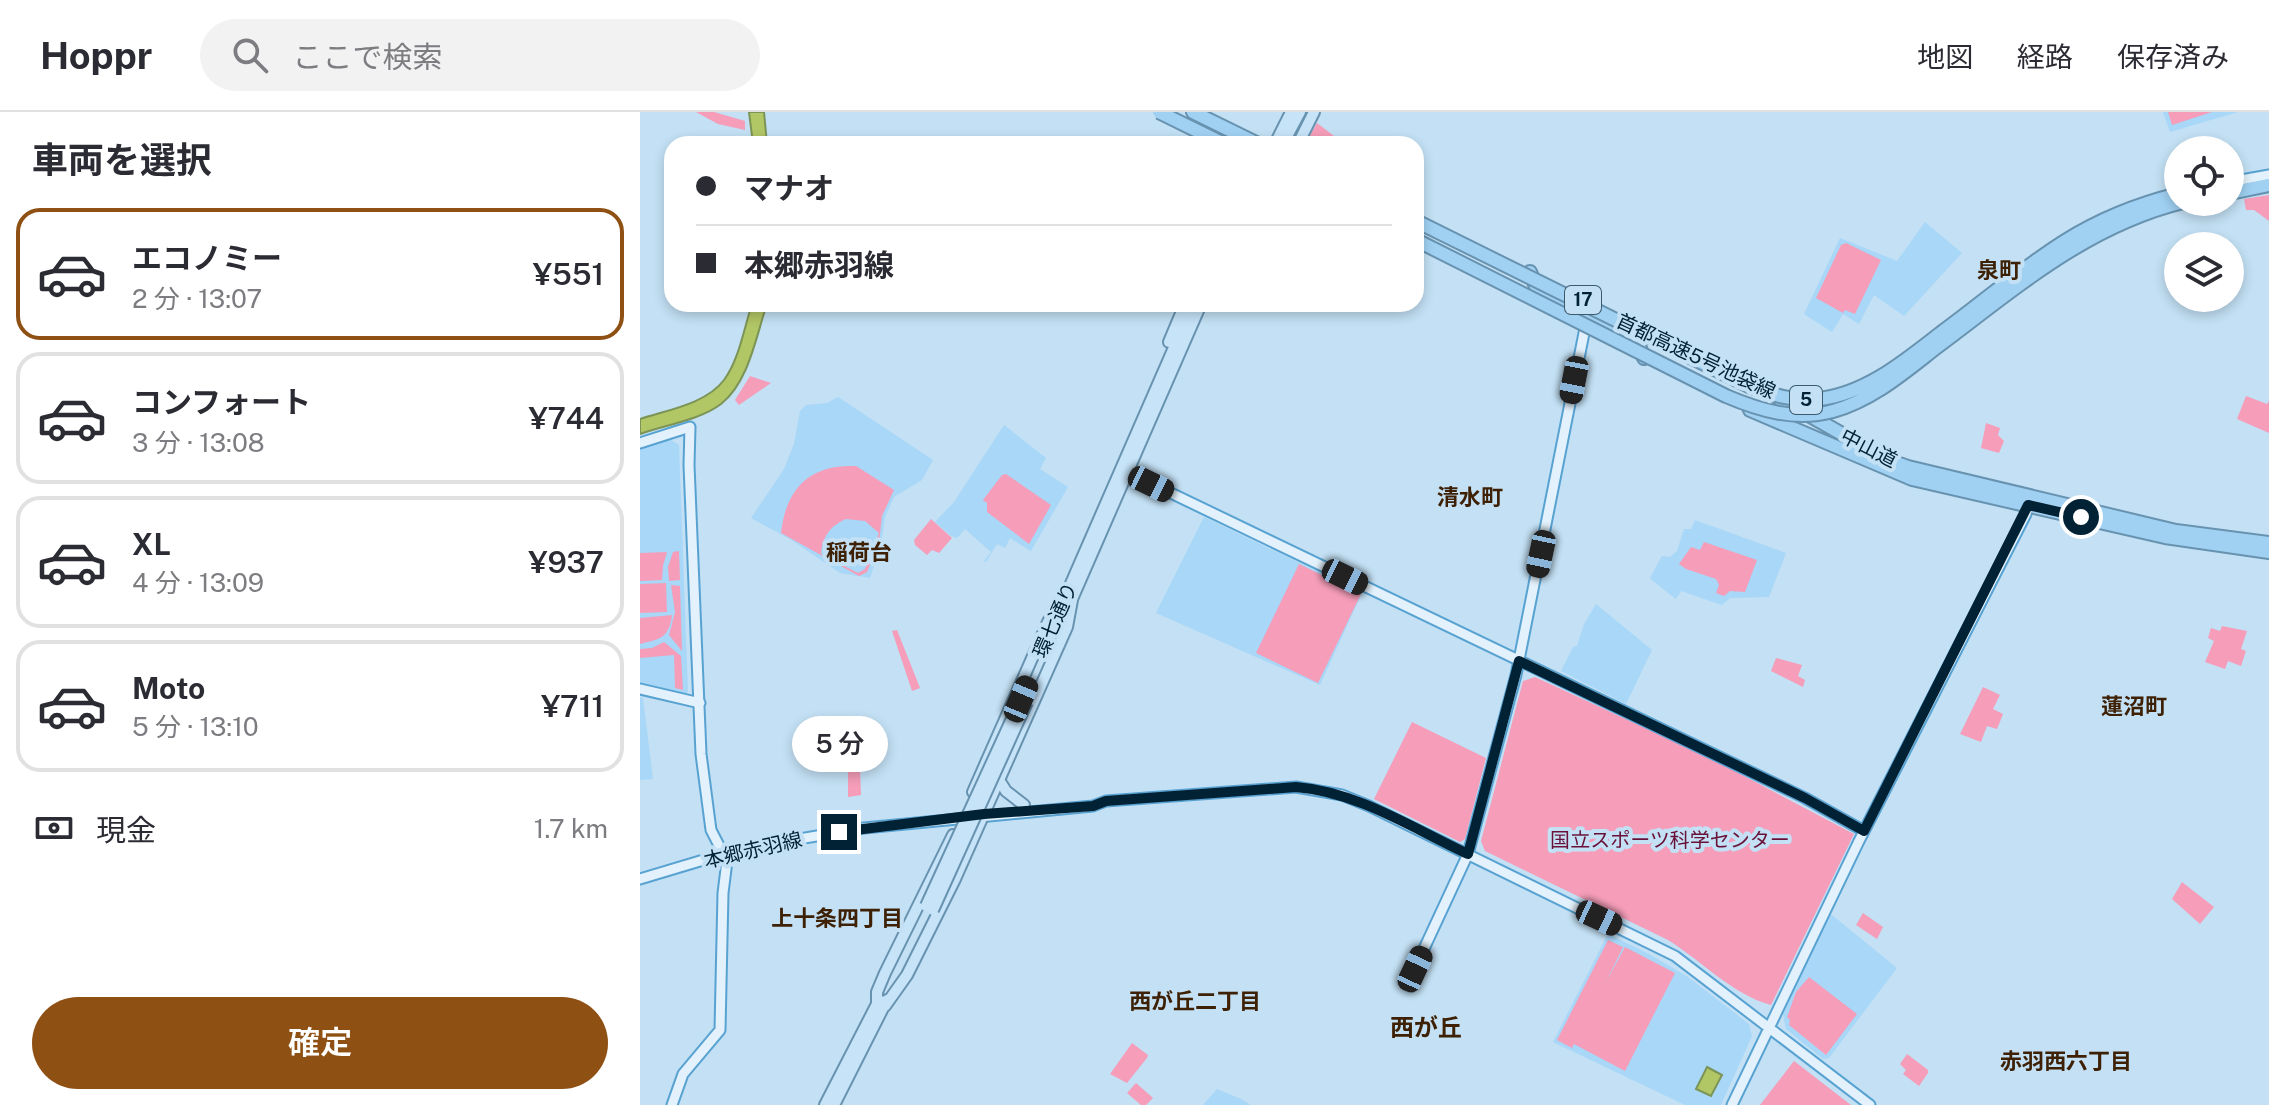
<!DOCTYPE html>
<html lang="ja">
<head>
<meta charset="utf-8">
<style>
  :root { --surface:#fff; --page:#f2f2f3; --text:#2b2b33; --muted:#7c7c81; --line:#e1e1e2; --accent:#8e5013 }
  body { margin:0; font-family:"Public Sans","Noto Sans JP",sans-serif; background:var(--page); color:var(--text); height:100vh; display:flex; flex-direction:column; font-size:30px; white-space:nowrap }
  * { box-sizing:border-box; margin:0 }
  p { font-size:26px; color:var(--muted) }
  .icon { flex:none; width:44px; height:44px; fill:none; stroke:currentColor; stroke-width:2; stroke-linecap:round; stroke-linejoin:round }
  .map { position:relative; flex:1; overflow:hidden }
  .details { display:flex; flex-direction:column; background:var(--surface); width:640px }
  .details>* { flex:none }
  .top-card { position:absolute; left:24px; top:24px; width:760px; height:176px; border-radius:24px; box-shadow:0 4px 12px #0003; display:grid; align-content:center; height:176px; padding:0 32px; background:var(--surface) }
  .tools { position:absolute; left:1524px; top:24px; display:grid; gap:16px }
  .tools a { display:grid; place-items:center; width:80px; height:80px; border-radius:50%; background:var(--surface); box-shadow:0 4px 12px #0003; font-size:40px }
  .end { position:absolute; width:36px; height:36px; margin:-18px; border:10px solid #012134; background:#fff; box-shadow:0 0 0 4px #fff }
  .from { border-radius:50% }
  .bubble { position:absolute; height:56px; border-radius:28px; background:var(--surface); box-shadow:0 4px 12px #0003; font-size:26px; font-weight:600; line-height:56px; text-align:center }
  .car { position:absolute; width:24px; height:48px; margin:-24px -12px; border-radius:10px; box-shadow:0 0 6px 2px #0007; background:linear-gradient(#222 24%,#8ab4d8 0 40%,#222 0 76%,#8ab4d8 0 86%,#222 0) }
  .top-card b { display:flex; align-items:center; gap:28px; height:76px; font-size:30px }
  .top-card b+b { border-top:2px solid var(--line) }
  .top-card i { width:20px; height:20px; background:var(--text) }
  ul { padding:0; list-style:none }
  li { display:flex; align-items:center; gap:24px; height:132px; margin:0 16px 12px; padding:0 16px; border:4px solid var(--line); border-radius:24px }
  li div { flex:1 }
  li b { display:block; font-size:30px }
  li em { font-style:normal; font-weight:600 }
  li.on { border-color:var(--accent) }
  li>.icon { width:72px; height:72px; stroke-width:1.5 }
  h2 { padding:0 32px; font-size:36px; line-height:96px }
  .pay { display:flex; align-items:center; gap:20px; height:88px; padding:0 32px; font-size:30px }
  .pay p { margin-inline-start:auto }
  .cta { display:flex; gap:16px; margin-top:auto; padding:16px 32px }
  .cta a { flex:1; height:92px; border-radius:48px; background:var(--accent); color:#fff; font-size:32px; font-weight:600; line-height:92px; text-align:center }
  header { display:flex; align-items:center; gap:48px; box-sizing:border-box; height:112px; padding:0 40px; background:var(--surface); border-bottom:2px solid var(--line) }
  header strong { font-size:38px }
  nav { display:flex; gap:44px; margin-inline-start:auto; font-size:28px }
  .search { width:560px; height:72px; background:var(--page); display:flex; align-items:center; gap:20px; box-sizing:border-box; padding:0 28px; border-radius:44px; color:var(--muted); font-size:30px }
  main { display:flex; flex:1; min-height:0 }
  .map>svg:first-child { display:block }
</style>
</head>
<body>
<header>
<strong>Hoppr</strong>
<div class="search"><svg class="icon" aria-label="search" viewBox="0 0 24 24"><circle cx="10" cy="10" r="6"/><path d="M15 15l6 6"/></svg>ここで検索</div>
<nav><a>地図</a><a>経路</a><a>保存済み</a></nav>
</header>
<main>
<section class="details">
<h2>車両を選択</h2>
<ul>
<li class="on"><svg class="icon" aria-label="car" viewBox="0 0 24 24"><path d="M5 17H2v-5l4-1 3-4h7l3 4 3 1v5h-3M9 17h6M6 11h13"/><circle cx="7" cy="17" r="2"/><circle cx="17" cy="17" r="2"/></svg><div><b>エコノミー</b><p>2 分 · 13:07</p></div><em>¥551</em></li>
<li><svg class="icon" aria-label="car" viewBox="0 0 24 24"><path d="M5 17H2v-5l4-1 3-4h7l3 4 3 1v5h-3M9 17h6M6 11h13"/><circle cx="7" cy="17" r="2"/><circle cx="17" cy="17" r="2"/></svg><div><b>コンフォート</b><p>3 分 · 13:08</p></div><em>¥744</em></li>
<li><svg class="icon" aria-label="car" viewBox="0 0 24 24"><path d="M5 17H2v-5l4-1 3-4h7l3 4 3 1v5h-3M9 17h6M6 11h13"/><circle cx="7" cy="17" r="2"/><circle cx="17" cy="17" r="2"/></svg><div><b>XL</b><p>4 分 · 13:09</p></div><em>¥937</em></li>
<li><svg class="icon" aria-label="car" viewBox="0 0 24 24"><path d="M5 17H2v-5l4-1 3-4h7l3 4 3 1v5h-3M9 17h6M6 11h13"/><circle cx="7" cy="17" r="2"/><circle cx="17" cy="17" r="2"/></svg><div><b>Moto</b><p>5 分 · 13:10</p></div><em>¥711</em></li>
</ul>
<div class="pay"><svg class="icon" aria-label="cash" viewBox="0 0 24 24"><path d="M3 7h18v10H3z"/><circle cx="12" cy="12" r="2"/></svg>現金<p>1.7 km</p></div>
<div class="cta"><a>確定</a></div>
</section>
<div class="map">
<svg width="1629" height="993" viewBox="0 0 1629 993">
  <rect width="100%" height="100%" fill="#c3e0f4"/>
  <path fill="#a8d7f8" d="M1523,0h75l-68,20z
    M1285,110l37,31 -58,63 -30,-21 -15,29 -16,-10 -11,18 -28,-18 36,-76 57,23z
    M198,285l95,63 -11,20 -28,17 -9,20 -4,27 -11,34 -30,-5 -50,-34 -39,-21 33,-49 10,-25 6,-33 6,-6 21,-2z
    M364,313l42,33 -6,11 28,18 -37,64 -21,-13 -5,10 -8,-4 -11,18 -2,-1 7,-9 -26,-23 -8,9 -6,-2 -16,-14 19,-20z
    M28,326l11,7 9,247 -5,3 -43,-11v-237z
    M564,405l158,76 -42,92 -164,-72z
    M1055,408l91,33 -17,44 -39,1 -8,7 -41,-14 -5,8 -23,-18 -3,-3 12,-22 8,1 7,-6 7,-22h7z
    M956,492l56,46 -26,54 -65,-33 12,-24 4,-1 7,-22z
    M0,585l3,1 10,81 -13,1z
    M1192,803l65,53 -68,90 -6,1 -37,-30 -3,-15 46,-98z
    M968,822l41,20 39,23 61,47 3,12 -31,69h-36l-132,-63z
    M577,977l24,10 10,6h-48z"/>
  <path fill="#f59db9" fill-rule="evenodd" d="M56,0h18l31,9v9l-27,-6z
    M1528,0h44l-40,13z
    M677,11l17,13 -6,8h-23z
    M1629,83v26l-15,-11h-8l-2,-11z
    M1206,131l35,17 -26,54 -10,-4 -2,3 -27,-15 25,-53z
    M110,264l21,7 -32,22 -4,-5z
    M1606,284l21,8 2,-3v32l-32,-14z
    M1346,311l14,5 -2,7 6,6 -5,12 -18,-5z
    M216,354l38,24 -12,26 -3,27 -12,29 -8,4 -78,-43c5,-45 29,-69 75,-67zM206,407l19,2 14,12 -14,36 -7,4 -37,-19c2,-18 9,-28 25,-35z
    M366,362l45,31 -22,39 -42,-32v-9l-4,-3 19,-25z
    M291,407l21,19 -13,15 -7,-3 -5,5 -12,-10 -1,-5z
    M1064,430l53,18 -12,32 -15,-1 -6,5 -8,-3 3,-8 -3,-6 -30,-10 -7,-5 12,-17 9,3z
    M39,439l1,29 -11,1 -1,-14 5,-15z
    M27,440l-4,14 -1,14 -22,1v-28z
    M659,452l62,30 -43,89 -62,-30z
    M26,471l1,29 -27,1v-29z
    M31,473l9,1 2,65 -13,-16 6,-23z
    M32,503c-3,24 -13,24 -32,29v-26z
    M1582,514l25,5 -6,18 5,2 -5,15 -13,-5 -3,8 -20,-7 9,-21 -6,-3 3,-10 9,3z
    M257,518l23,58 -8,3 -20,-60z
    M24,530l17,14 2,34 -8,-2 -1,-33 -34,3v-9l12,-1z
    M1136,546l26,7 -4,11 7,4 -2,7 -32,-16z
    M895,565l173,80 146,77 -83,171c-38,-10 -69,-44 -103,-65l-183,-89 -4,-10 42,-160z
    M1343,575l17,8 -7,14 10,5 -6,15 -10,-3 -6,16 -21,-8z
    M772,610l74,36 -21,81 -5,3 -86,-43z
    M208,657h12l1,26 -13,2z
    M1542,770l32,25 -14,17 -28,-25z
    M1223,801l20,14 -6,12 -21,-14z
    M968,828l15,7 -17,35 19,-35 50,26 -50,98 -51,-27 -2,4 -15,-8z
    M1169,865l48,37 -31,41 -37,-30 1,-5 -3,-3 9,-25z
    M492,931l16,12 -1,3 -20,25 -17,-9z
    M1267,942l21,16v3l-9,13 -16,-12 3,-4 -6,-6z
    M1154,949l57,44h-91z
    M496,971l17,15 -7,7h-5l-14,-12z"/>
  <path fill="#b1c665" stroke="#7c9456" stroke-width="2" d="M109,0h15l3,32h-14z
    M112,192h15c-11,32 -18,78 -46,100 -21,16 -56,21 -81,30v-15c27,-9 66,-15 84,-39 15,-20 20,-52 28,-76z
    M1067,955l15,8 -11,21 -15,-7z"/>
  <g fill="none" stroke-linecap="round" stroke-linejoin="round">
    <defs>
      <path id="secondary" d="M1590,70l39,-7
        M0,331l50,-16 -1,38 12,289 10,76 16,31 -4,32 -3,137 -37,44 -11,31
        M483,358l682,328 59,33
        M0,577l60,14
        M0,767l100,-30 124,-21 229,-22 13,-5 190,-14 46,8 27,11 306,150 195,149
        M769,869l59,-127 48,-179 70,-352
        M1092,993l127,-264 167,-327 4,-14"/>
      <path id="primary" d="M635,32l16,-32
        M643,32l17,-32
        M658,32l16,-32
        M529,230l16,-38
        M426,483l127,-291
        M429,494l132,-302
        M359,668l7,11 18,14
        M333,680l75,-170 19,-31
        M237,892v-12l8,-19 68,-138
        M245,894l22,-31 48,-96 112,-252 5,-27
        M185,993l54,-105
        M194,993l53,-105"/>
      <path id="highway" d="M553,0l65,32
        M1590,81l39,-8
        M890,160l7,17 46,23 4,6
        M948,204l9,8 42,22 5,12
        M1135,284l113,64 20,7 268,64 93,12
        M1110,298l162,69 253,58 104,15"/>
    </defs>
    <use href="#secondary" stroke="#58a2d2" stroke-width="13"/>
    <use href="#primary" stroke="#6893b0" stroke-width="14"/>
    <use href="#highway" stroke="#6893b0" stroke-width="16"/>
    <use href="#secondary" stroke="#e2f1fb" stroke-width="9"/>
    <use href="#primary" stroke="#c6e3f8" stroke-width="10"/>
    <use href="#highway" stroke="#a0d1f3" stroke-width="12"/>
    <defs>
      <path id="primary-bridge" d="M286,794l95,-207
        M293,798l94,-208"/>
      <path id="highway-bridge" d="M519,0l65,32
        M776,109l333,165c23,9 46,16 71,13 47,-6 86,-39 122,-67 41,-30 80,-64 123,-91 35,-22 73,-37 113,-47
        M776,128l310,156c35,15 70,25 107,15 40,-11 73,-40 104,-64 79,-59 149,-121 246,-145"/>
    </defs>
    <use href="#primary-bridge" stroke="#6893b0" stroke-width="14" stroke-linecap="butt"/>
    <use href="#highway-bridge" stroke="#6893b0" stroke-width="16" stroke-linecap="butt"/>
    <use href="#primary-bridge" stroke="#c6e3f8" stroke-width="10"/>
    <use href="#highway-bridge" stroke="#a0d1f3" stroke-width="12"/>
  </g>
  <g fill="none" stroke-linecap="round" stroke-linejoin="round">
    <path stroke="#012134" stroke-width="10" d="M199,720l145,-18 109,-8 13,-5 190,-14c62,5 116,41 172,67l51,-193 286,137 59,33 164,-326 53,12"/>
  </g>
  <g text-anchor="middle" stroke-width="8" stroke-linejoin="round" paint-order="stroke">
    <g fill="#c3e0f4" stroke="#3b5a6e" stroke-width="2">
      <rect x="925" y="174" width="36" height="28" rx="6"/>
      <rect x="1150" y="274" width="32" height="28" rx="6"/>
    </g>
    <g font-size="18" font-weight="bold" fill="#012134">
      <text x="943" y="194">17</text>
      <text x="1166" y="294">5</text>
    </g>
    <g font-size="20" fill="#012134" stroke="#c3e0f4">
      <text transform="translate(1056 244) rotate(25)" y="7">首都高速5号池袋線</text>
      <text transform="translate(1229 336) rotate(27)" y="7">中山道</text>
      <text transform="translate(415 508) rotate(-66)" y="7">環七通り</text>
      <text transform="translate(113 738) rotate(-13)" y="7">本郷赤羽線</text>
    </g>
    <g font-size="20" fill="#681037" stroke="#c3e0f4">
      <text x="1030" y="735">国立スポーツ科学センター</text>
    </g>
    <g font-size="22" font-weight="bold" fill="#3e2105" stroke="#c3e0f4">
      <text x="1359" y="166">泉町</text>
      <text x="830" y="393">清水町</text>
      <text x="219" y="448">稲荷台</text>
      <text x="1494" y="602">蓮沼町</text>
      <text x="197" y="814">上十条四丁目</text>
      <text x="555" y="897">西が丘二丁目</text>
      <text x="1426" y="957">赤羽西六丁目</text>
    </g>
    <g font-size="24" font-weight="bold" fill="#3e2105" stroke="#c3e0f4">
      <text x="786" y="924">西が丘</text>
    </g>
  </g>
</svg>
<div class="tools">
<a><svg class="icon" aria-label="locate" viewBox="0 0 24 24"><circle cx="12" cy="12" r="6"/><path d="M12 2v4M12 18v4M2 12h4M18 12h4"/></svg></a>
<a><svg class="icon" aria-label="layers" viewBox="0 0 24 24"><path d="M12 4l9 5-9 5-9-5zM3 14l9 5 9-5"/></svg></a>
</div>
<i class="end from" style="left:1441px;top:405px"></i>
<i class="end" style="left:199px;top:720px"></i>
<div class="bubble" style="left:152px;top:604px;width:96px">5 分</div>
<i class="car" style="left:934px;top:268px;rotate:191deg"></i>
<i class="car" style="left:511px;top:372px;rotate:116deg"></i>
<i class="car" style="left:901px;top:442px;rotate:192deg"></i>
<i class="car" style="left:705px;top:465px;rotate:116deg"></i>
<i class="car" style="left:381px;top:587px;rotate:23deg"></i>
<i class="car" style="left:959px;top:806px;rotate:115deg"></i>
<i class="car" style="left:775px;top:857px;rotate:25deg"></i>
<div class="top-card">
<b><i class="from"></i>マナオ</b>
<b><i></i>本郷赤羽線</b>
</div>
</div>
</main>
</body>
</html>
